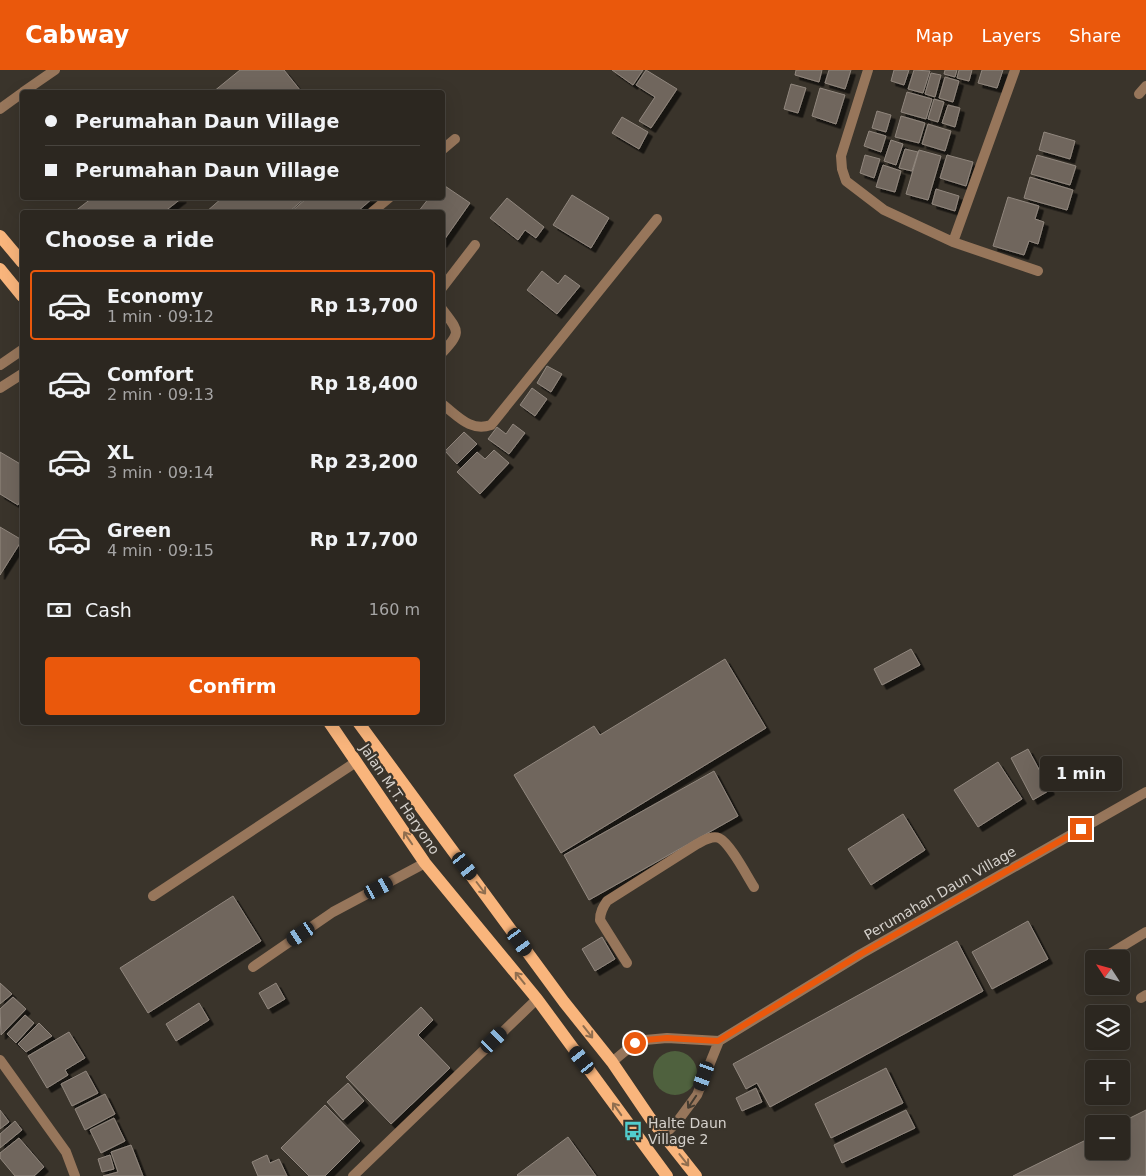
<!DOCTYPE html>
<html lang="en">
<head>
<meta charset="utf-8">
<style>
  :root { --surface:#2c2720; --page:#342f29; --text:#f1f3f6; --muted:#a6a5a5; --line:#48443e; --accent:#ea580c }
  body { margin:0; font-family:"DejaVu Sans",sans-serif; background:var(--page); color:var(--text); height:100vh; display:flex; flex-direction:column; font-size:19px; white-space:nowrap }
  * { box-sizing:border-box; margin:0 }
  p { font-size:16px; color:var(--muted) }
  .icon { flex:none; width:28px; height:28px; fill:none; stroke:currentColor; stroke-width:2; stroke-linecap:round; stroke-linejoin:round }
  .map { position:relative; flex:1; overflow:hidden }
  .panel { position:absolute; left:20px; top:140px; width:425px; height:515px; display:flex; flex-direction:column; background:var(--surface); border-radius:5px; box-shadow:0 5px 20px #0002,0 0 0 1px var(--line) }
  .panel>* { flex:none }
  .guide { position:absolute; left:20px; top:20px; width:425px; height:110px; border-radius:5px; box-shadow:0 5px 20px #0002,0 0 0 1px var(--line); display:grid; align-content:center; height:110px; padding:0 25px; background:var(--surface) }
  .needle { width:32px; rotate:306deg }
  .controls { position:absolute; left:1085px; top:880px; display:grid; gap:10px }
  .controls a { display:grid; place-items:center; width:45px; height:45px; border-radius:5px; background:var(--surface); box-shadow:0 5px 20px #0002,0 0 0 1px var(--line); font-size:25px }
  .end { position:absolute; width:22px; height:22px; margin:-11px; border:6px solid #ea580c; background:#fff; box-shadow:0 0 0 2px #fff }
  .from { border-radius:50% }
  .bubble { position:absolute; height:35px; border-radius:5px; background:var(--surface); box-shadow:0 5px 20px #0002,0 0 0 1px var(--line); font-size:16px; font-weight:700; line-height:35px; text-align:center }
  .car { position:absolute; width:15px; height:30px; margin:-15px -8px; border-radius:6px; box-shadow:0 0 4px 1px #0007; background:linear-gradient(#222 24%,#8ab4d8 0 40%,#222 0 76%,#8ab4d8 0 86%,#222 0) }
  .guide b { display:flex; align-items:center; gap:18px; height:48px; font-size:19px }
  .guide b+b { border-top:1px solid var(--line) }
  .guide i { width:12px; height:12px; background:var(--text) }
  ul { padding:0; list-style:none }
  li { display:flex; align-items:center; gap:15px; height:70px; margin:0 10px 8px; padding:0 15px; border:2px solid transparent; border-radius:5px }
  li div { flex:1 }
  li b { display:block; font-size:19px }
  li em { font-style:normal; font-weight:700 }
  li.on { border-color:var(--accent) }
  li>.icon { width:45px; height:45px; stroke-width:1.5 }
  h2 { padding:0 25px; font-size:22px; line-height:60px }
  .pay { display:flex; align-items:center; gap:12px; height:55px; padding:0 25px; font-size:19px }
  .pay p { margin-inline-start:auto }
  .cta { display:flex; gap:10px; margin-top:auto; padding:10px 25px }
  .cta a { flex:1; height:58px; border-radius:5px; background:var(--accent); color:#fff; font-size:20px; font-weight:700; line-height:58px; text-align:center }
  header { display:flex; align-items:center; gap:30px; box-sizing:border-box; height:70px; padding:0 25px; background:var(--accent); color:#fff }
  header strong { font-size:24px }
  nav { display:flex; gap:28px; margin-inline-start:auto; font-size:18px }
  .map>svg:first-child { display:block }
</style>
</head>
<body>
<header>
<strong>Cabway</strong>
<nav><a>Map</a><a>Layers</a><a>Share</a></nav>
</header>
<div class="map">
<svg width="1146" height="1106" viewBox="0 0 1146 1106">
  <defs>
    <filter id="shadow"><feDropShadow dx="4.5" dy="4.5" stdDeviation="0" flood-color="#0009"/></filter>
  </defs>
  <rect width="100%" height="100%" fill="#3a342b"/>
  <path fill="#4f613e" d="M653 1003a22 22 0 1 1 44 0a22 22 0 1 1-44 0Z"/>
  <path fill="#70665d" stroke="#91877e" filter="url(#shadow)" d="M240,0h44l16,20 -3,2h-84z
    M612,0h31l-10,15z
    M646,0l31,19 -26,39 -12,-7 16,-24 -19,-12z
    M796,0h26l-3,12 -24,-7z
    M829,0h22l-6,19 -20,-6z
    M894,0h15l-5,15 -13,-4z
    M914,0l16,1 -7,22 -15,-4z
    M945,0h12l-2,7 -11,-3z
    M959,0h13l-3,11 -12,-3z
    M982,0h21l-6,18 -19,-5z
    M931,3l10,2 -6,22 -10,-3z
    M945,7l14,4 -6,21 -14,-4z
    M791,14l15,4 -8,25 -14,-4z
    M820,18l25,7 -9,29 -24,-8z
    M907,22l25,7 -6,20 -25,-7z
    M934,29l10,3 -6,20 -10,-3z
    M948,35l12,3 -5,19 -13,-4z
    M877,41l14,4 -5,17 -14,-4z
    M901,46l24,7 -6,20 -24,-6z
    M622,47l26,15 -9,17 -27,-16z
    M928,54l23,7 -6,20 -23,-7z
    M869,61l17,5 -5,16 -17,-6z
    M1044,62l31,9 -5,18 -31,-9z
    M891,70l12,4 -7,21 -12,-4z
    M905,79l13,3 -6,19 -13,-3z
    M919,80l22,6 -13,44 -22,-6z
    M865,85l15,4 -6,19 -14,-5z
    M947,85l26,7 -7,24 -26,-8z
    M1037,85l39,11 -6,19 -39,-11z
    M883,95l18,6 -6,21 -19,-5z
    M1030,107l43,13 -6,20 -43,-12z
    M442,114l28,19 -28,40v-31h-24l11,-14h13z
    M936,119l23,7 -4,15 -23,-7z
    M572,125l37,23 -18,30 -38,-23z
    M1008,127l31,9 -4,13 9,3 -6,22 -9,-3 -5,14 -31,-9z
    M92,128h90l-18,14h-90z
    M222,128h83l-16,14h-83z
    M307,128h66l-16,14h-66z
    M507,128l37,29 -8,11 -11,-8 -7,10 -28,-22z
    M542,201l16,13 7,-9 15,11 -23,28 -30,-24z
    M547,296l15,8 -11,18 -14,-9z
    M532,318l15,11 -12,17 -15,-11z
    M513,354l12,9 -16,21 -21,-15 9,-12 9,7z
    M464,362l13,12 -20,20 -12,-13z
    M494,380l15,13 -29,31 -23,-22 20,-20 8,7z
    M0,382l22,13v32l-4,8 -18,-11z
    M0,457l22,13 -22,35z
    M911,579l9,16 -38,20 -8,-16z
    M725,589l41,69 -205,125 -47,-78 80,-49 6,9z
    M1028,679l22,41 -17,10 -22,-42z
    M998,692l24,37 -44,28 -24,-37z
    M714,701l24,45 -149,84 -25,-45z
    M903,744l22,36 -54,35 -23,-36z
    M233,826l28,45 -113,72 -28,-45z
    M1028,851l20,38 -56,30 -20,-37z
    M602,867l13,22 -20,12 -13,-22z
    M957,871l26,50 -213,116 -13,-24 -11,6 -13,-25z
    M0,913l12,11 -12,10z
    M276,913l9,16 -17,10 -9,-16z
    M13,927l13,12 -25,26 -1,-26z
    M199,933l10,17 -33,21 -10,-17z
    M421,937l12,13 -15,15 32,33 -59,56 -45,-47z
    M25,945l9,8 -18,20 -9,-9z
    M39,953l13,13 -26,16 -8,-8z
    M69,962l16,26 -20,12 3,5 -21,13 -19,-32z
    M886,998l17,35 -72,35 -16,-34z
    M86,1001l12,22 -26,13 -11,-22z
    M348,1013l16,18 -21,19 -16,-18z
    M756,1018l6,14 -20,9 -6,-13z
    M105,1024l10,20 -30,16 -10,-21z
    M325,1035l35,36 -35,35h-16l-28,-28z
    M0,1040l9,12 -9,7z
    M906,1040l9,18 -73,35 -8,-18z
    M1146,1040v66h-133l81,-40v15h27v-27h-3z
    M114,1048l11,23 -24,12 -11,-23z
    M15,1051l7,9 -22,18v-14z
    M568,1067l28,39h-78l-1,-1z
    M19,1068l25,29 -10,9h-19l-15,-18v-5z
    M131,1075l12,31h-40l15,-4 -7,-20z
    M110,1085l4,14 -12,3 -4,-13z
    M267,1085l3,8 9,-4 8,17h-29l-6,-14z"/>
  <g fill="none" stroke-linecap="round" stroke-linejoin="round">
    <path stroke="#97765b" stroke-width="10" d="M442,80l13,-11
      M372,142l17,-14
      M0,295l22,-15
      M0,318l22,-14
      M1103,888l43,-26
      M627,893l-27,-43c0,-8 3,-13 7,-19l90,-57c6,-3 15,-9 22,-6 11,5 28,38 35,49
      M1141,928l5,-3
      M353,1106l184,-177"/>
    <path stroke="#97765b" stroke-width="10" d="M868,0l-27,86 1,13 4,12 38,29 69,32 85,29
      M23,22l32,-22
      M1139,24l7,-8
      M0,39l22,-16
      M953,172l62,-172
      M442,218l33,-43
      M442,239c17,23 20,22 0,44
      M442,334c16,12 28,28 49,21l166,-206
      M153,826l203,-134
      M253,897l80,-55 92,-49
      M0,990l66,92 9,24
      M612,992l23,-19 10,-3 22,-2 52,3 142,-87 285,-162
      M664,1065l13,-13 20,-27 22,-54"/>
    <path stroke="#f9b57c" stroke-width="12" d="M0,166l22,26
      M0,199l22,27
      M329,652l96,141 112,136 130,177
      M358,652l206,280 48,60 38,56 46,58"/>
  </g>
  <defs><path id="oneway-shaft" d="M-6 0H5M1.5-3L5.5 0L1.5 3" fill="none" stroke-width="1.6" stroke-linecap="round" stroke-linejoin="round" transform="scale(1.25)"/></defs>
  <g stroke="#906e4f">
    <use href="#oneway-shaft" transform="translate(408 768) rotate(-124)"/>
    <use href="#oneway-shaft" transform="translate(481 818) rotate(53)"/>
    <use href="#oneway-shaft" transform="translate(520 908) rotate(-129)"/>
    <use href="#oneway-shaft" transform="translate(588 962) rotate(52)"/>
    <use href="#oneway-shaft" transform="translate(617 1039) rotate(-125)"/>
    <use href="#oneway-shaft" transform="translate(684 1090) rotate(52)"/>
  </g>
  <use stroke="#433b30" href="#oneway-shaft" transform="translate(692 1032) rotate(124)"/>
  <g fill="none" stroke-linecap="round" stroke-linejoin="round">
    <path stroke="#ea580c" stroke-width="6" d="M635,973l10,-3 22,-2 51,3 143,-87 220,-125"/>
  </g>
  <defs>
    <symbol id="bus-bare" viewBox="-9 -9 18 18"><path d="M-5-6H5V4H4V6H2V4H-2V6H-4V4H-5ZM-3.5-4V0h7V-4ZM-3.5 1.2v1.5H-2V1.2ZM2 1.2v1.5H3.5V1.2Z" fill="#52cdcd" stroke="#3a342b" stroke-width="2.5" paint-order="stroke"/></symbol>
  </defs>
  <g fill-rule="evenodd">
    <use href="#bus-bare" x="619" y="1047" width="28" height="28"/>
  </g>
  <g text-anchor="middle" stroke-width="4.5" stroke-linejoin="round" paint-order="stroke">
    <g font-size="14" fill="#d5d1cc" stroke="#3a342b">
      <text transform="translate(400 729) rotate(56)" y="5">Jalan M.T. Haryono</text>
      <text transform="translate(940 823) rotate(-30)" y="5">Perumahan Daun Village</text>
    </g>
    <g font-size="14" fill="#d5d1cc" stroke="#3a342b" text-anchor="start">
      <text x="648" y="1058">Halte Daun<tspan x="648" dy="16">Village 2</tspan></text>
    </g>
  </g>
</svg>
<div class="controls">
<a><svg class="needle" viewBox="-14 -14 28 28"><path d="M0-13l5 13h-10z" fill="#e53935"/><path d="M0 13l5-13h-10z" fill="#a6a5a5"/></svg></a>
<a><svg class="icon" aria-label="layers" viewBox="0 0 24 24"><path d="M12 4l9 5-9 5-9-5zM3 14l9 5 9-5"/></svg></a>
<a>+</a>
<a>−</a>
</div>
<i class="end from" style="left:635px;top:973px"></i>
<i class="end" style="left:1081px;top:759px"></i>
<div class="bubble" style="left:1040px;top:686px;width:82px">1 min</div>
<i class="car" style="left:465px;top:796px;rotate:143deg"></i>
<i class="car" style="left:379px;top:818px;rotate:62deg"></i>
<i class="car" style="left:301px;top:864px;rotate:236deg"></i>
<i class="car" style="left:520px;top:872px;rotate:144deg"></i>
<i class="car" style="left:494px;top:970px;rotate:46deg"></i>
<i class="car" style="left:582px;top:990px;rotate:323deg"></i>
<i class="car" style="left:704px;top:1006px;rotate:200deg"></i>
<div class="guide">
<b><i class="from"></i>Perumahan Daun Village</b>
<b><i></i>Perumahan Daun Village</b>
</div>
<section class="panel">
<h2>Choose a ride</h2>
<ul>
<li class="on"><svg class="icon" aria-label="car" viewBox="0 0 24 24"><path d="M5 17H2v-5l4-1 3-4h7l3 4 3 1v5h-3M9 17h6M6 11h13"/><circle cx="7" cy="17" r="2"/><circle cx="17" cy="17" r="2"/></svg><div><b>Economy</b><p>1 min · 09:12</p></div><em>Rp 13,700</em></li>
<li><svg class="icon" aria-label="car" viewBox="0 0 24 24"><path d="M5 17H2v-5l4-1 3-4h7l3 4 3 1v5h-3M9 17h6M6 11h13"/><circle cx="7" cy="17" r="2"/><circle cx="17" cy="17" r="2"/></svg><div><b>Comfort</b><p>2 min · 09:13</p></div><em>Rp 18,400</em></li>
<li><svg class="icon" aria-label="car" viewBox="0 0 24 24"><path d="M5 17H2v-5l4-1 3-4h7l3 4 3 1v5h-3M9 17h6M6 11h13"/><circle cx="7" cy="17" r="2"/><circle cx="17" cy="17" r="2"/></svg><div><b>XL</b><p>3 min · 09:14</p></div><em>Rp 23,200</em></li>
<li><svg class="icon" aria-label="car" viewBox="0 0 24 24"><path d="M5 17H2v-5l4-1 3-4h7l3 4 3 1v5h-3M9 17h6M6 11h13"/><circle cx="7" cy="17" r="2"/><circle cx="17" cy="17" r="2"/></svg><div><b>Green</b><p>4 min · 09:15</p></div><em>Rp 17,700</em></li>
</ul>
<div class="pay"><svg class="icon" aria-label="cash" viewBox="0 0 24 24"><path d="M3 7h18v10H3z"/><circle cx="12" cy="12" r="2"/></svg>Cash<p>160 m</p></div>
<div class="cta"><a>Confirm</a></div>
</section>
</div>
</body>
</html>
